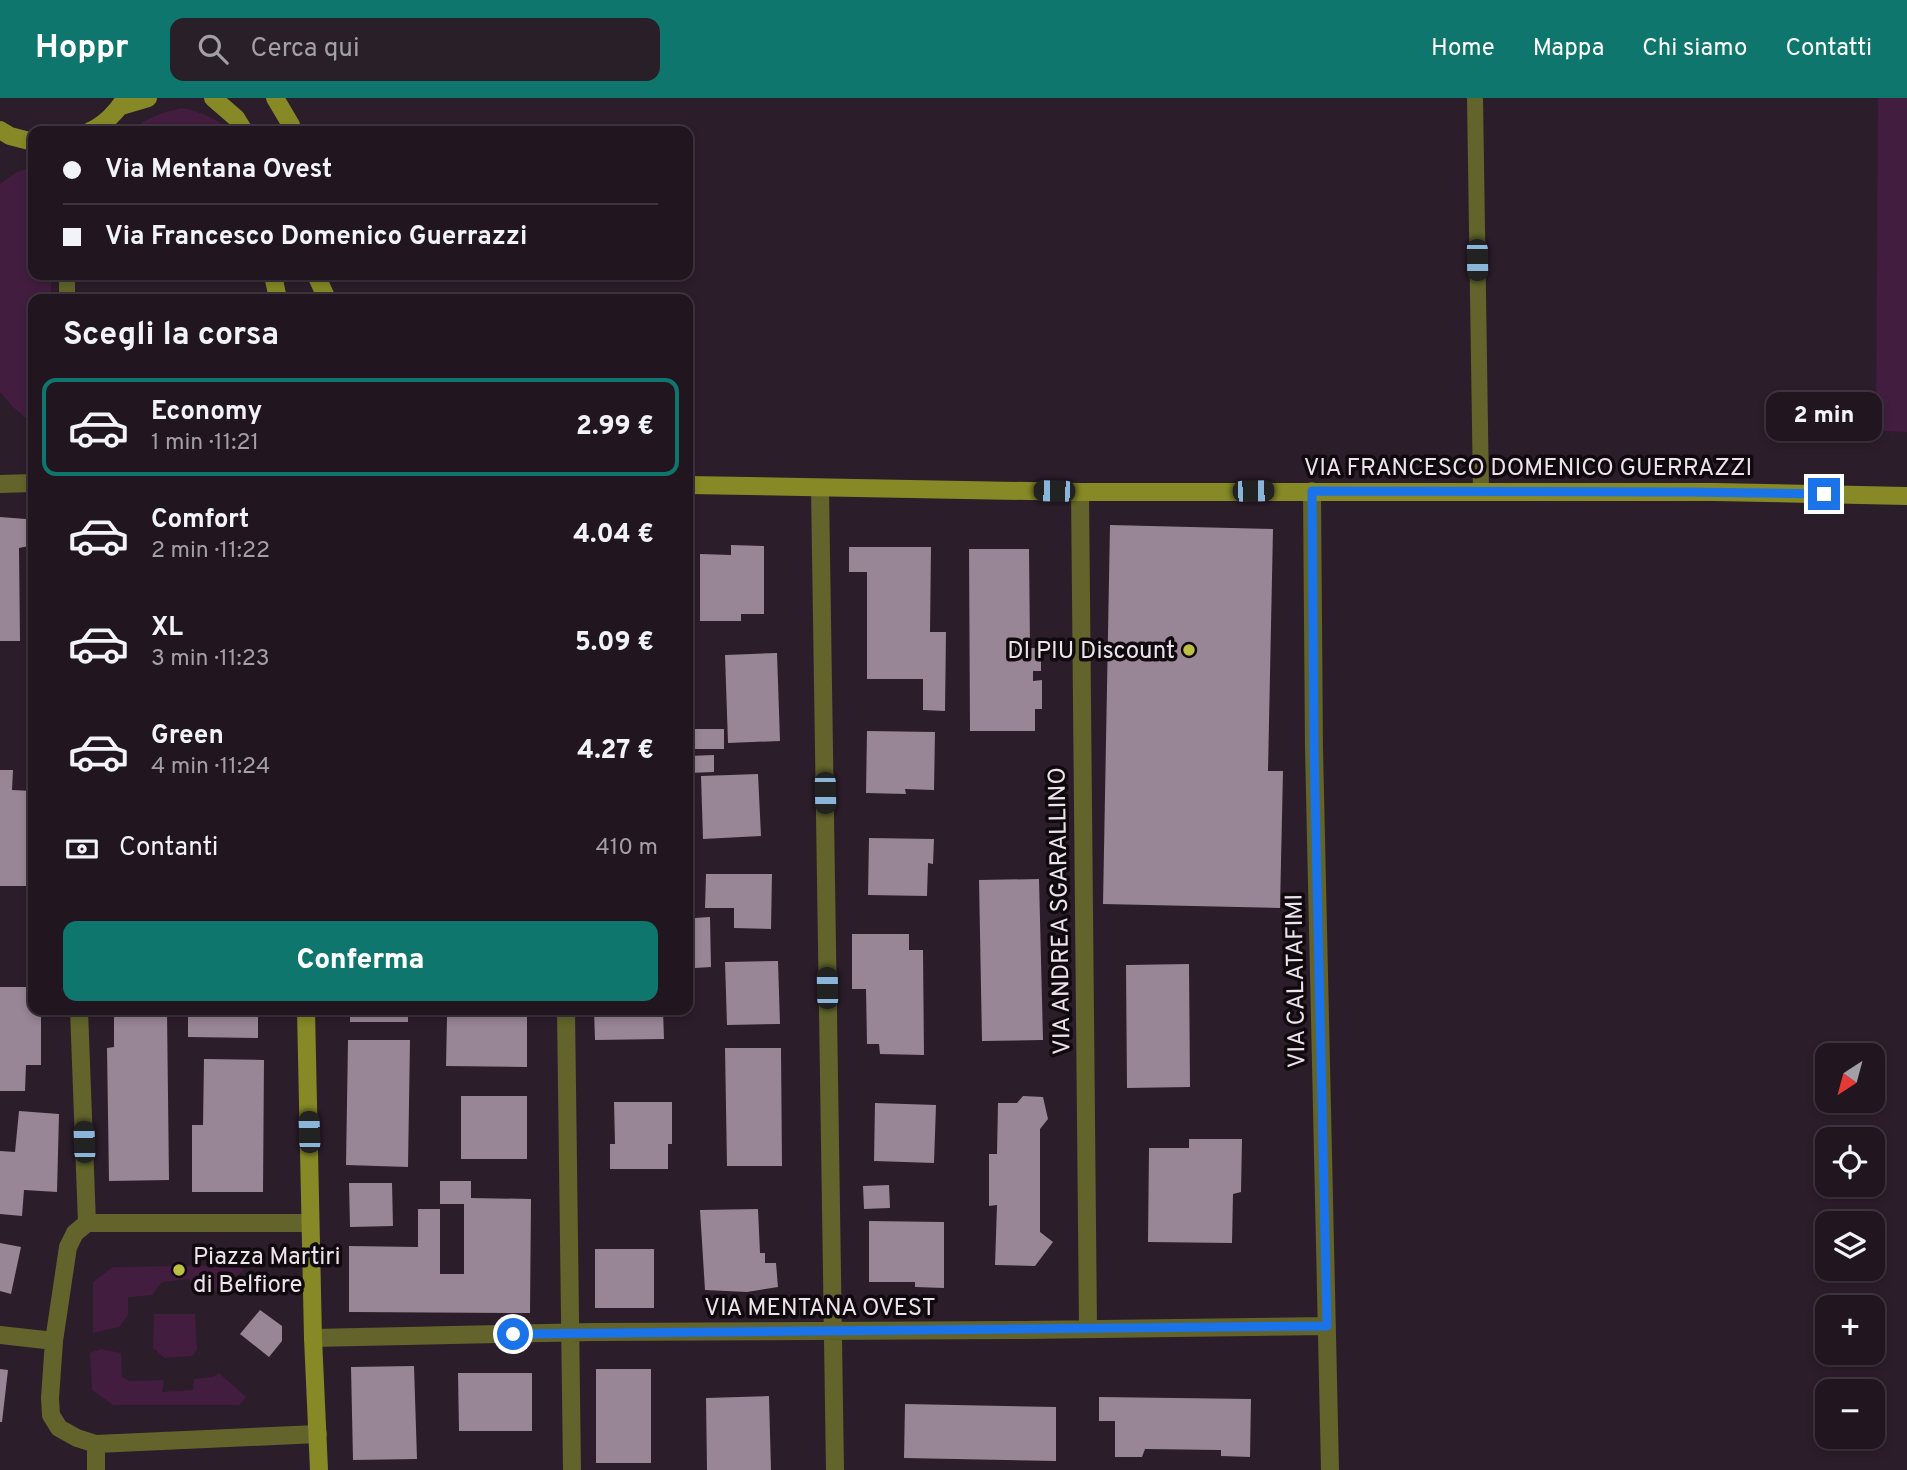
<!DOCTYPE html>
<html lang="it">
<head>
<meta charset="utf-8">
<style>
  :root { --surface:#211620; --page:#291f29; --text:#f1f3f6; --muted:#a29fa5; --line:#3e353e; --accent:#0f766e }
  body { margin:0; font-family:Overpass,sans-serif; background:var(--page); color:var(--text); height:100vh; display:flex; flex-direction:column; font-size:26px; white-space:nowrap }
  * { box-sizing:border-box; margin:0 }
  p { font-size:23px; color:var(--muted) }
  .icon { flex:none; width:38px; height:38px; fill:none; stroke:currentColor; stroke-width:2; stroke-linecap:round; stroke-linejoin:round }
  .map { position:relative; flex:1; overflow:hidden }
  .side { position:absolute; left:28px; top:196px; width:665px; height:721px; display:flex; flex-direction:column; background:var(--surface); border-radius:14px; box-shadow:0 4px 10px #0003,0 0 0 2px var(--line) }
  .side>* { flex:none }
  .banner { position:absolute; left:28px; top:28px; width:665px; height:154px; border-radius:14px; box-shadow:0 4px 10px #0003,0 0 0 2px var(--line); display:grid; align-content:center; height:154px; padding:0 35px; background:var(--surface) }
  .needle { width:46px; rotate:216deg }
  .controls { position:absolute; left:1815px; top:945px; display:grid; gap:14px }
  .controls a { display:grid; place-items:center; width:70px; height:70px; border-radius:14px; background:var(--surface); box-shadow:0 4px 10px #0003,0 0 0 2px var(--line); font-size:35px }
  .end { position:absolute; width:32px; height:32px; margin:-16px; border:9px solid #1a73e8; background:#fff; box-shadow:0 0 0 4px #fff }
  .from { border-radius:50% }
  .bubble { position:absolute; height:49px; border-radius:14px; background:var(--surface); box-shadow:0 4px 10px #0003,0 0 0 2px var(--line); font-size:23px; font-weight:800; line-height:49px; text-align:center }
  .car { position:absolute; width:21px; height:42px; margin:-21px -10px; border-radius:9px; box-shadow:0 0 5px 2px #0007; background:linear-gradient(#222 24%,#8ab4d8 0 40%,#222 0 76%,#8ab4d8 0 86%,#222 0) }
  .banner b { display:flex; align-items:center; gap:24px; height:66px; font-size:26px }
  .banner b+b { border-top:2px solid var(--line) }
  .banner i { width:18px; height:18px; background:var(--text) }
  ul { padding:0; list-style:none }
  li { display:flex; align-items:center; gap:21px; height:98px; margin:0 14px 10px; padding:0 21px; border:4px solid transparent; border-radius:14px }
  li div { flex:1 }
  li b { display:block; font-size:26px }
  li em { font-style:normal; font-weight:800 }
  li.on { border-color:var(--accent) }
  li>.icon { width:63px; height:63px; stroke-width:1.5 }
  h2 { padding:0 35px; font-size:32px; line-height:84px }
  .pay { display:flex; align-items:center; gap:18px; height:77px; padding:0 35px; font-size:26px }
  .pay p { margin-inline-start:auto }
  .primary-button { display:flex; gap:14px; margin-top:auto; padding:14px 35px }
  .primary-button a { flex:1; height:80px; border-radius:14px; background:var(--accent); color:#fff; font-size:28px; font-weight:800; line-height:80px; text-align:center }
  header { display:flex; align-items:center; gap:42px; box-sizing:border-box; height:98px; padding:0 35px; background:var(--accent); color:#fff }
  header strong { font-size:33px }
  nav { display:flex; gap:38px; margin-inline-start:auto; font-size:24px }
  .search { width:490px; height:63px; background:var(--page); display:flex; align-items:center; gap:18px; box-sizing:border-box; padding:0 24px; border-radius:14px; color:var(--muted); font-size:26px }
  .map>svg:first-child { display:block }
</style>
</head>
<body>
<header>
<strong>Hoppr</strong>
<div class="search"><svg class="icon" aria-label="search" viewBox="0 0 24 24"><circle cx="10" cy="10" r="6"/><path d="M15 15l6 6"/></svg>Cerca qui</div>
<nav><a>Home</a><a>Mappa</a><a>Chi siamo</a><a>Contatti</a></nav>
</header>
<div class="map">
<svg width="1907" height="1372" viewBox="0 0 1907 1372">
  <rect width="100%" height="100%" fill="#2c1d2a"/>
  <path fill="#421d3f" d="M1878,0h29v334l-31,-1z
    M182,10c19,4 34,10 48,23h-101c17,-12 32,-19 53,-23z
    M33,68v109h18v24h-18v125l-20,-17 -13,-15v-208l15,-11z
    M237,1167l7,5 -26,21 -24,2 -5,-14 -27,3 -10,13 -24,2v18l-9,12 -26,6v-51l20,-15z
    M154,1216h41l2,36 -5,6 -27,2 -12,-10z
    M101,1251l20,4 1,24 7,4 35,-1 -2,12 31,-2 1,-11 19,-2 6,-4 27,24 -7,8h-126l-21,-15 -2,-37z"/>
  <path fill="#988595" d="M0,419l26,2 3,27 -10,2 1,93h-20z
    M1110,427l163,4 -5,242h15l-3,137 -177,-4z
    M731,447l33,1v68h-23v7h-41v-67l31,1z
    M849,449h82l-1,85h16l-1,79 -22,-1v-31h-56v-107h-18z
    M969,451h60l1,99h11v23h-8v10l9,-1v29h-7v22h-65z
    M777,555l3,88 -52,2 -3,-88z
    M26,569h7v55h-6z
    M688,631h36v20h-36z
    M867,633l68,1 -1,58 -29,-1 1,5 -40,-1z
    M714,657v17l-26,1v-17z
    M0,672h13l-1,20 21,1v95h-33z
    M758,676l3,62 -58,3 -2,-63z
    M869,740l65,1 -1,25 -5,-1 -1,33 -59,-1z
    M706,776h66l-1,55 -37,-1v-20h-29z
    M1039,781l4,161 -61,1 -3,-161z
    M710,819l1,50 -16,1 -1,-50z
    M852,836h57v16h14l1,105 -44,-1 -1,-10h-12l-1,-55h-14z
    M778,863l2,63 -53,1 -2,-63z
    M688,864h2l1,19h-3z
    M1189,866l1,123 -63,1 -1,-123z
    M0,889h33v23h8v55h-15l-1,26h-25z
    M114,912h53l2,170 -60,1 -2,-133 7,-1z
    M188,912h70v28l-70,-1z
    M350,912h58v12h-58z
    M466,912h61v57l-81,-1 1,-49h19z
    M594,912h69l1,29 -69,1z
    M348,942h62l-2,127 -62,-2z
    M725,950h56l1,118h-55z
    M204,961l60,1 -1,132h-71v-67h11z
    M461,998h66v63h-66z
    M1023,998l20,1 5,22 -8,10v103l13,10 -18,24 -40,-1 2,-60 -8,1v-52h8l1,-51h19z
    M614,1004h58v42h-4v25h-58v-25h5z
    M875,1005l61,2 -2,58 -60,-2z
    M19,1013l40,3 -2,78 -33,-2 -2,26 -22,-2v-63l15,1z
    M1189,1041h53l-1,53 -8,2 -1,49 -84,-1 1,-94h40z
    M440,1083h31v17l60,1 -1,114 -181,-1v-66l69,1v-38h22v65h24v-70h-24z
    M349,1085h43l1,43 -43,1z
    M889,1087l1,23 -26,1 -1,-23z
    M758,1111l2,44h5v10h11l2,24 -31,5 -42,-2 -5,-80z
    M869,1123l75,1v66l-29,-1v-5h-46z
    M0,1145l21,4 -10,47 -11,-3z
    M595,1151h59v59h-59z
    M260,1212l22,16v15l-13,16 -29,-23z
    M414,1268l3,93 -64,1 -2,-93z
    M0,1271l8,1 -6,52h-2z
    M596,1271h55v94h-55z
    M458,1275h74v58h-73z
    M769,1298l2,74h-64l-1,-72z
    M1099,1299l152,2 -1,58 -29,-1v-6l-76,-1 -3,8h-27v-36h-16z
    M905,1306l151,3v54l-152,-3z"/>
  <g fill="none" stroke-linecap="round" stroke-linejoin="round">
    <path stroke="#62642b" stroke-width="16" d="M1475,0l6,393
      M67,201v-24"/>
    <path stroke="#62642b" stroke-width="18" d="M0,386l33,-1
      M820,390l15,982
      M1312,393l2,257 16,722
      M1080,394l8,837
      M79,912l8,213
      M566,912l6,460
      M310,1125h-223l-12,10 -7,14 -14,94 -4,57 1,17 8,13 18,10 19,6 222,-10
      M0,1237l54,6
      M313,1240l282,-6 429,-2 303,-4
      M96,1372v-26"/>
    <path stroke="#868925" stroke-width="18" d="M213,0l23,20 8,13
      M275,0l16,27 1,6
      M121,8l27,-8
      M0,32l10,6 23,6
      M90,33c14,-6 28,-20 35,-33
      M273,177l5,24
      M316,177l11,24
      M688,387l392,7h634l193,4
      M306,912l7,328 6,132"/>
  </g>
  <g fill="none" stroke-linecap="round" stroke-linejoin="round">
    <path stroke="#1a73e8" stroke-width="9" d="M513,1236l814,-8 -13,-578 -2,-257 376,1 136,2"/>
  </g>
  <g fill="#bcbf44" stroke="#100a0f" stroke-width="2.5">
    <circle cx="1189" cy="552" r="7"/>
    <circle cx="179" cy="1172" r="7"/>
  </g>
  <g text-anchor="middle" stroke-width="7" stroke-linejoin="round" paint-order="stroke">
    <g font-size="24" fill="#ede3eb" stroke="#100a0f">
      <text x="1528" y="377">VIA FRANCESCO DOMENICO GUERRAZZI</text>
      <text transform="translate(1059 813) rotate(-91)" y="8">VIA ANDREA SGARALLINO</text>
      <text transform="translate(1295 883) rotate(-91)" y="8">VIA CALATAFIMI</text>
      <text x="820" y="1217">VIA MENTANA OVEST</text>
    </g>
    <g font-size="24" fill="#ede3eb" stroke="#100a0f" text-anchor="end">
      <text x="1175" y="560">DI PIU Discount</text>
      <text x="193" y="1166" text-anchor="start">Piazza Martiri<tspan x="193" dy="28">di Belfiore</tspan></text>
    </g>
  </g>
</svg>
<div class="controls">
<a><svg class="needle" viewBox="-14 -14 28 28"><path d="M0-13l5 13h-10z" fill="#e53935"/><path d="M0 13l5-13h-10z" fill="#a29fa5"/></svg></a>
<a><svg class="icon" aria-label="locate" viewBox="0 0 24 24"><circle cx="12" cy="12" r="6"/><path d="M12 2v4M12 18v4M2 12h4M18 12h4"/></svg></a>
<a><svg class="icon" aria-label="layers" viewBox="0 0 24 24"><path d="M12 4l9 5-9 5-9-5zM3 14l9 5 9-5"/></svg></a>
<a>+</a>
<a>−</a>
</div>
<i class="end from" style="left:513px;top:1236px"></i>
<i class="end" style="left:1824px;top:396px"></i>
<div class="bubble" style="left:1766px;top:294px;width:116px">2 min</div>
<i class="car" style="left:1477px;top:162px;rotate:179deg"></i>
<i class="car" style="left:1054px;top:393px;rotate:271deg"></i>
<i class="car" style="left:1253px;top:393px;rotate:89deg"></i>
<i class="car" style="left:825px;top:695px;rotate:179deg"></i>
<i class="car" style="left:827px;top:890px;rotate:359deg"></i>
<i class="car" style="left:309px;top:1034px;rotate:358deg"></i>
<i class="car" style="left:84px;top:1044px;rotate:358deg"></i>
<div class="banner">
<b><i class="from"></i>Via Mentana Ovest</b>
<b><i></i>Via Francesco Domenico Guerrazzi</b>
</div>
<section class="side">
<h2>Scegli la corsa</h2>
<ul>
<li class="on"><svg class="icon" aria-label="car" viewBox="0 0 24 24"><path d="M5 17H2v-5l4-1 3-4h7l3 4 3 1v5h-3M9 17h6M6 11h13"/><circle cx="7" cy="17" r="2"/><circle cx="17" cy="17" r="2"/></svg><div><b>Economy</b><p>1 min · 11:21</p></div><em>2.99 €</em></li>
<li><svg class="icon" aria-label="car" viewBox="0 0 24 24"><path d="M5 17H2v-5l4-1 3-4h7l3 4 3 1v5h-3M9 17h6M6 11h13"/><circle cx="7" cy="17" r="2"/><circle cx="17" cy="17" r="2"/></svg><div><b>Comfort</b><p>2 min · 11:22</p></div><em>4.04 €</em></li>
<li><svg class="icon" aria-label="car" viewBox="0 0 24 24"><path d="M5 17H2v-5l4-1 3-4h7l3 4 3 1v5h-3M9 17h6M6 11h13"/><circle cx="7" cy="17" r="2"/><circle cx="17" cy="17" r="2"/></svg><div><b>XL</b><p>3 min · 11:23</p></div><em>5.09 €</em></li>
<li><svg class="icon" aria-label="car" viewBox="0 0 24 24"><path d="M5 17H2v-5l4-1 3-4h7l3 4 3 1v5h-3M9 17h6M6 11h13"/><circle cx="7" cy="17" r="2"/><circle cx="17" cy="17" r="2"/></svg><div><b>Green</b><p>4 min · 11:24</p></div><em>4.27 €</em></li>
</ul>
<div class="pay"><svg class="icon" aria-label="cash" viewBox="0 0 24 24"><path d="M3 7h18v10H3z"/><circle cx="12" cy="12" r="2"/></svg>Contanti<p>410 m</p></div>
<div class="primary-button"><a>Conferma</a></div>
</section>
</div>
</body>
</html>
